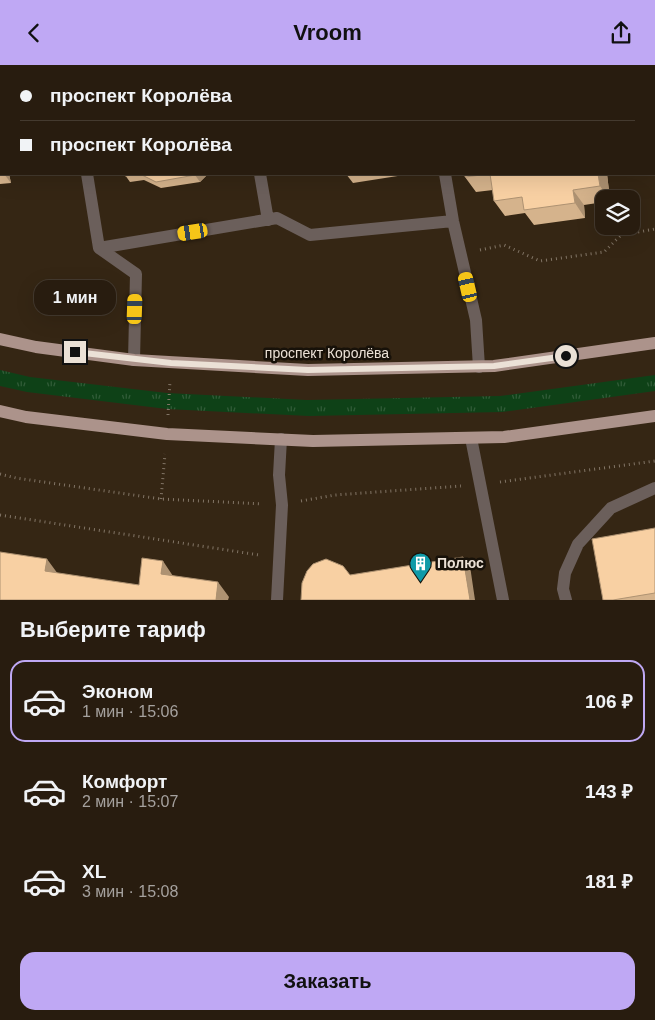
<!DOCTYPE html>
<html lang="ru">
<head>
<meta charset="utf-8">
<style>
  :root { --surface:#281c0f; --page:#34291d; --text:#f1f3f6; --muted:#a5a19e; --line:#443a2f; --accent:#bfa8f4 }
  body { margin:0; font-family:Arial,sans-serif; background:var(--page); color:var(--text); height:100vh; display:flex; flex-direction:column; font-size:19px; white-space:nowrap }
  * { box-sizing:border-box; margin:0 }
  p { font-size:16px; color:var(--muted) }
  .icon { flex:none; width:28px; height:28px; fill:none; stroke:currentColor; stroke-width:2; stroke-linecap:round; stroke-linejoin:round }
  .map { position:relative; height:535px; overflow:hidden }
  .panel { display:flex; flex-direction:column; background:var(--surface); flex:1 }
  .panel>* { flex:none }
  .guide { position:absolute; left:0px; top:0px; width:655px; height:110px; box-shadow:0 5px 20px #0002,0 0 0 1px var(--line); display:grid; align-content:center; height:110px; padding:0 20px; background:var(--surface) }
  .tools { position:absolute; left:595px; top:125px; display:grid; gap:10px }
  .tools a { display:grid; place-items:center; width:45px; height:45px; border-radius:10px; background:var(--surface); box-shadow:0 5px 20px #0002,0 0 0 1px var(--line); font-size:25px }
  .end { position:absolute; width:22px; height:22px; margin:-11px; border:6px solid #ebe1d6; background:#111; box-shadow:0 0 0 2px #111 }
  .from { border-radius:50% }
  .bubble { position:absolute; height:35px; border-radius:15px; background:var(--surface); box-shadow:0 5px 20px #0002,0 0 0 1px var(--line); font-size:16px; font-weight:700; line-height:35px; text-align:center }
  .car { position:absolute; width:15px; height:30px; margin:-15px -8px; border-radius:6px; box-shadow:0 0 4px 1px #0007; background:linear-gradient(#f5c518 24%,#345 0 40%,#f5c518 0 76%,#345 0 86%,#f5c518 0) }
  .guide b { display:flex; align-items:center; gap:18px; height:48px; font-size:19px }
  .guide b+b { border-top:1px solid var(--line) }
  .guide i { width:12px; height:12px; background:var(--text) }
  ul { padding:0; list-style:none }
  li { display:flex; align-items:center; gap:15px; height:82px; margin:0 10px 8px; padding:0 10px; border:2px solid transparent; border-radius:15px }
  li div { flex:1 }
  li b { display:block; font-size:19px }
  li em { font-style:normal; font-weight:700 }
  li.on { border-color:var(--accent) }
  li>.icon { width:45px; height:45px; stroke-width:1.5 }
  h2 { padding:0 20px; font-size:22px; line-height:60px }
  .primary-button { display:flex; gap:10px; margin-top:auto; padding:10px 20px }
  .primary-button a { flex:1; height:58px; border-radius:15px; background:var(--accent); color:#111; font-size:20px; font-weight:700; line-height:58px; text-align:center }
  header { display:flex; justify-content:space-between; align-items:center; height:65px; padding:0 20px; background:var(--accent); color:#111; font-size:22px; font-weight:700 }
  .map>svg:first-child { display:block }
</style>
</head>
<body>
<header><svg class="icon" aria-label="back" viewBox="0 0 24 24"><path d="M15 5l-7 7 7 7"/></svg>Vroom<svg class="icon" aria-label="share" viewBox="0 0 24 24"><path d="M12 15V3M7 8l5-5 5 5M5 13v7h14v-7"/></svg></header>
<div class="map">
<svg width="655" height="535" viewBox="0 0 655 535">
  <defs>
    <pattern id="grass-tufts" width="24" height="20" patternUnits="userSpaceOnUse" patternTransform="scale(1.25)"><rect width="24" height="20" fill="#0e4117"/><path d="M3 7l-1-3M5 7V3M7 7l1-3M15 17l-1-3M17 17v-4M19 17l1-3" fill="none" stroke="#315c38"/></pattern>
  </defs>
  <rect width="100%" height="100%" fill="#352614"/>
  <path fill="url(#grass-tufts)" d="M0,305l30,7 137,16 140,7 193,-4 155,-21v16l-153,21 -193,4 -142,-7 -140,-17 -27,-6z"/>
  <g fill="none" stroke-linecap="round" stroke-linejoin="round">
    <path stroke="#827566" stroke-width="3" stroke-dasharray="1 4" stroke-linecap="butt" d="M480,185l24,-5 36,16 64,-9 17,-17 34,-6
      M168,350l2,-34
      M0,409l16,4 145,21 101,5
      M500,417l155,-21
      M161,434l4,-45
      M301,436l34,-6 126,-9
      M0,450l259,40"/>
    <path stroke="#6b5f5b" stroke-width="12" d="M68,0v1
      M240,0v1
      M418,0v1
      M539,0l1,1
      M42,1l9,-1
      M0,7h1
      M87,109l12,74 37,26 -2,86
      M260,109l8,46
      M445,109l8,47 23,99 3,47
      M99,183l178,-30 33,17 143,-14
      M471,373l32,162
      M277,535l5,-95 -3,-30 2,-36
      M566,535l-3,-11 2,-16 13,-29 33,-36 44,-20"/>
    <path stroke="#ac938b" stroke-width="12" d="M0,274l36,8 98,13 174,10 186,-4 161,-23
      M0,346l26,6 141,17 146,7 191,-4 151,-21"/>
  </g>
  <path fill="#d5b38c" d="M655,0v26h-1v-25z
    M0,51l1,1v57h8l2,9 -11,1z
    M116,109h92l-8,8 -39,6 -17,-8 -14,2 -5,-7 -8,1z
    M346,109h58v1l-51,8z
    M465,109h142l3,25h-6v3l-20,3 1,13 -51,7 -9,-12 -20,3 -11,-15 -1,-11 -17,2 -11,-15z
    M655,463v72h-52z"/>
  <path fill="#ae9272" d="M0,91l1,2v12l-1,-2z
    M4,109h5l2,9z
    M197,109h11l-8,8 -5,-7z
    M598,109h9l3,25h-1l-9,-13z
    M573,125l11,15 1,13 -10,-15z
    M463,492l7,9 5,34h-5z
    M47,494l11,15 -13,-3z
    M163,496l10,15 -12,-2z
    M218,517l11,15 -1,3h-12z"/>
  <path fill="#f8d0a3" stroke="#ae9272" d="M117,0h78v1h-86z
    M553,0h102v9l-1,1v-9h-101z
    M1,52v36l-1,1v-36z
    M125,109h14l-14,2z
    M140,109h57l-2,1 -39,7z
    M465,109h24l-24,3z
    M490,109h108l2,12 -27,4 2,13 -51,7 -2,-13 -28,4z
    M655,463v65l-42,7h-10l-11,-61z
    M0,487l47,7 -2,12 94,14 3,-27 21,3 -2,13 57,8 -2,18h-216z
    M463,492l7,43h-169l1,-17 5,-12 6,-7 13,-5 17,7 7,9z"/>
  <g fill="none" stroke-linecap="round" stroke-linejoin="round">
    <path stroke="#ebe1d6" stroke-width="6" d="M75,287l96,11 137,7 186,-4 72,-10"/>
  </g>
  <defs>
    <symbol id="building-pin" viewBox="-11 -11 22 30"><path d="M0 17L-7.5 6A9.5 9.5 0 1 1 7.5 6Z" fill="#0f9aa8" stroke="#171109"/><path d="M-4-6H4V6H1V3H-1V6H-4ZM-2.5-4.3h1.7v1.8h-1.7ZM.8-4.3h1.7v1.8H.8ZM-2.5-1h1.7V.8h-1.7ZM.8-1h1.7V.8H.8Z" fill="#fff"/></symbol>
  </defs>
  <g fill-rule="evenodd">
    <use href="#building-pin" x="408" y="486" width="25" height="34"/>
  </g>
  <g text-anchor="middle" stroke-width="5" stroke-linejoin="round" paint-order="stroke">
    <g font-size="14" fill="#ebe1d6" stroke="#171109">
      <text x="327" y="293">проспект Королёва</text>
    </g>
    <g font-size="14" font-weight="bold" fill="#ebe1d6" stroke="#171109" text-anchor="start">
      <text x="437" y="503">Полюс</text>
    </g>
  </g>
</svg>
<div class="tools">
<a><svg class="icon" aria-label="layers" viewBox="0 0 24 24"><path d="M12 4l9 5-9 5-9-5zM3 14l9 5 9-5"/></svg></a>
</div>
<i class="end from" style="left:566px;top:291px"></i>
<i class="end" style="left:75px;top:287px"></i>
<div class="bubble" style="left:34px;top:215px;width:82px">1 мин</div>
<i class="car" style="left:193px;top:167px;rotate:261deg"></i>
<i class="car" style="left:468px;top:222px;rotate:347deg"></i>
<i class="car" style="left:135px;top:244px;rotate:2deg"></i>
<div class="guide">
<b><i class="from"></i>проспект Королёва</b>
<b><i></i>проспект Королёва</b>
</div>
</div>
<section class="panel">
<h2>Выберите тариф</h2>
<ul>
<li class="on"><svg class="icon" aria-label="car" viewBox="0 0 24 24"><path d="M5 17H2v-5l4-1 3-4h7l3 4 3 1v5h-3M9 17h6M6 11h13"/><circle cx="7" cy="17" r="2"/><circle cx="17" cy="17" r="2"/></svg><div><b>Эконом</b><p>1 мин · 15:06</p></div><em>106 ₽</em></li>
<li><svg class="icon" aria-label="car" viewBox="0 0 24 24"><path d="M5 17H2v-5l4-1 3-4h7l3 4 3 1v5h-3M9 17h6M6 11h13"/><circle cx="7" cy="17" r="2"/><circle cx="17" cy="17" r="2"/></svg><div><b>Комфорт</b><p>2 мин · 15:07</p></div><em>143 ₽</em></li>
<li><svg class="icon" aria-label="car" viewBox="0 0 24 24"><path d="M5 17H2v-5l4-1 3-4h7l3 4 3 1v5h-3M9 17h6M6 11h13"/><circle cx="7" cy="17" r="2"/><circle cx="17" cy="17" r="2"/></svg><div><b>XL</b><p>3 мин · 15:08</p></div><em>181 ₽</em></li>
</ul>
<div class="primary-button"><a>Заказать</a></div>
</section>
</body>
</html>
